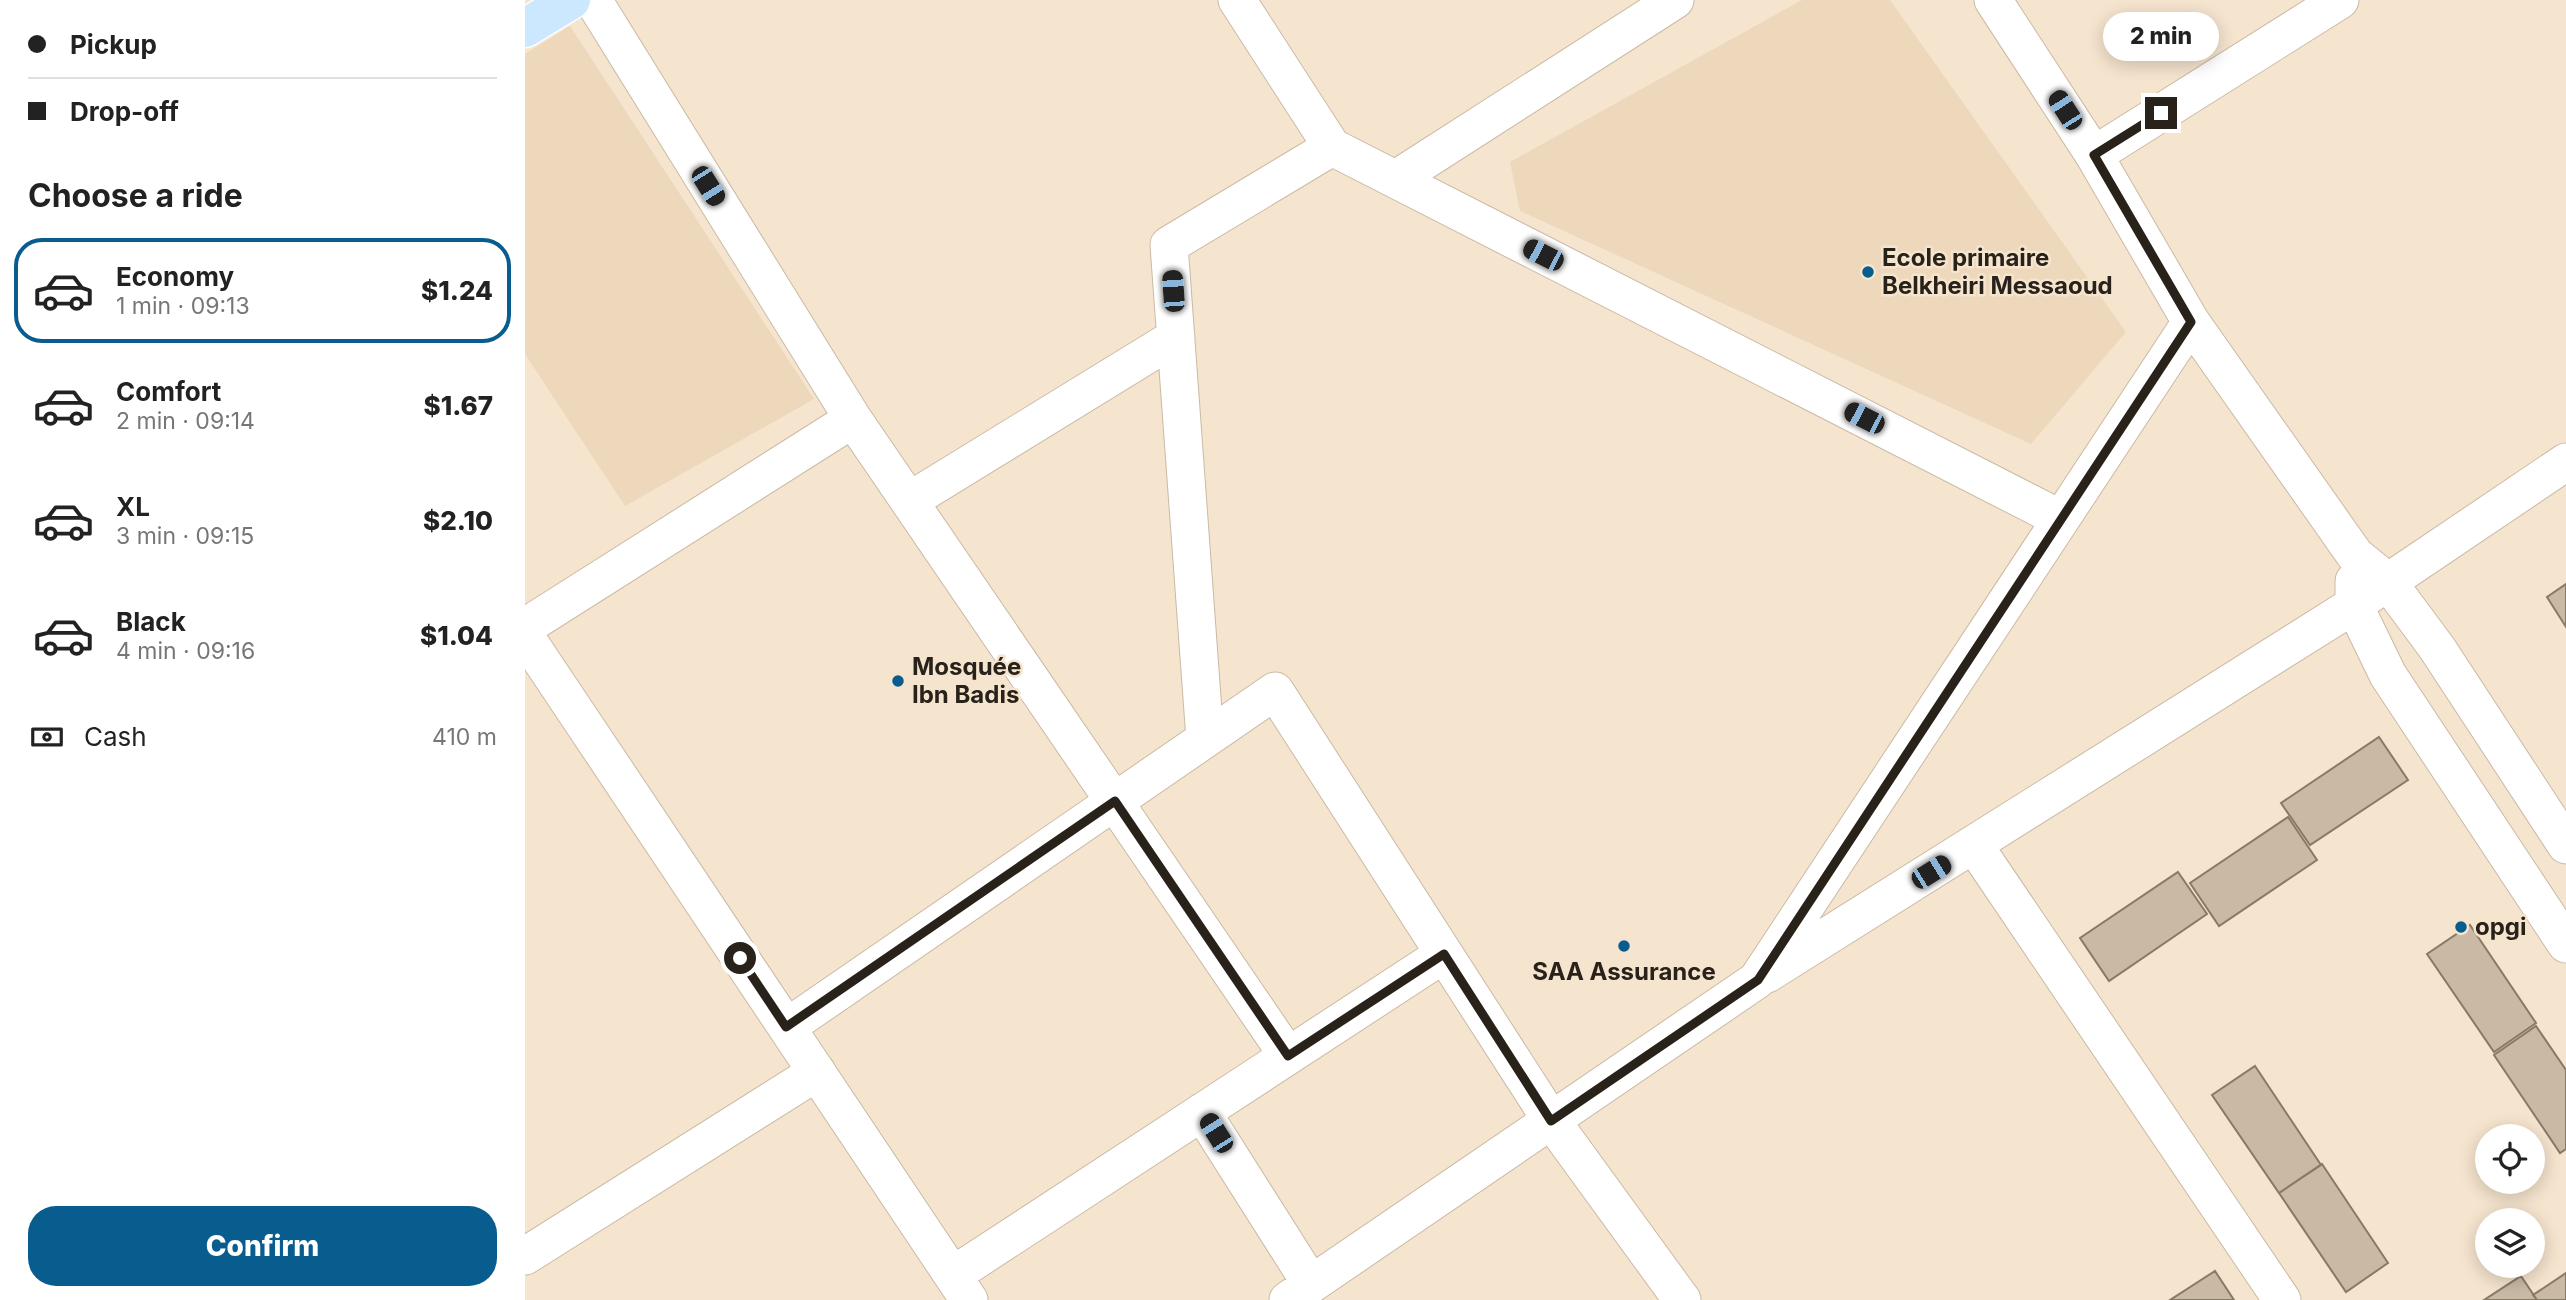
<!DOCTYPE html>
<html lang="en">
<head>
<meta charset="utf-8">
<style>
  :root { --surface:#fff; --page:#f2f2f2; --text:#222; --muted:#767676; --line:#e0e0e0; --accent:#085c8e }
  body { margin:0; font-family:Inter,sans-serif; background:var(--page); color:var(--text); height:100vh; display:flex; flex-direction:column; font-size:26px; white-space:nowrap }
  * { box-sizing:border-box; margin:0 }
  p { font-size:23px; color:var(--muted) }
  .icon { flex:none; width:38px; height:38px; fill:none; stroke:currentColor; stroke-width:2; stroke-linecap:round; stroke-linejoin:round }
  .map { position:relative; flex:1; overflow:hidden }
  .side { display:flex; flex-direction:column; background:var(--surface); width:525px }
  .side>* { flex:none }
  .hud { display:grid; align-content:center; height:154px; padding:0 28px; background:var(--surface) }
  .controls { position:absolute; left:1950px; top:1124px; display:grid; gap:14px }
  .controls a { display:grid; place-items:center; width:70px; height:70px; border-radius:50%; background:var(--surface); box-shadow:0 4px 18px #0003; font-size:35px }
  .end { position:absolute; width:32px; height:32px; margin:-16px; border:9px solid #28221a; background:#fff; box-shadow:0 0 0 4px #fff }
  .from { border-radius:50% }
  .bubble { position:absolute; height:49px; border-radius:24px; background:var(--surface); box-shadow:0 4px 18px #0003; font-size:23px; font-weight:800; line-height:49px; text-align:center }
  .car { position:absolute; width:21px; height:42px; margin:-21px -10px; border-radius:9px; box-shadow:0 0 5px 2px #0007; background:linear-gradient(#222 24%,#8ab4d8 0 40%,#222 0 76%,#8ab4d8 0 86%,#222 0) }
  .hud b { display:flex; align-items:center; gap:24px; height:66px; font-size:26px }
  .hud b+b { border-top:2px solid var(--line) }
  .hud i { width:18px; height:18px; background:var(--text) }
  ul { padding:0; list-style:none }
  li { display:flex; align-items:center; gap:21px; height:105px; margin:0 14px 10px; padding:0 14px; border:4px solid transparent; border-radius:28px }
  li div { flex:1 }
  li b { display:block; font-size:26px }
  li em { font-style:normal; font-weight:800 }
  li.active { border-color:var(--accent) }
  li>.icon { width:63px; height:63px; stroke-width:1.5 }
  h2 { padding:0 28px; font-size:32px; line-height:84px }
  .pay { display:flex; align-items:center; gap:18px; height:77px; padding:0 28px; font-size:26px }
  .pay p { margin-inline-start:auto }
  .cta { display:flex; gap:14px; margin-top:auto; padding:14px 28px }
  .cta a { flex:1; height:80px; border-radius:28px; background:var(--accent); color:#fff; font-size:28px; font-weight:800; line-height:80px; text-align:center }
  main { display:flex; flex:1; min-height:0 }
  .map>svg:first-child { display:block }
</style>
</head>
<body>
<main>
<section class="side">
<div class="hud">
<b><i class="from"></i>Pickup</b>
<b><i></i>Drop-off</b>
</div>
<h2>Choose a ride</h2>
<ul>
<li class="active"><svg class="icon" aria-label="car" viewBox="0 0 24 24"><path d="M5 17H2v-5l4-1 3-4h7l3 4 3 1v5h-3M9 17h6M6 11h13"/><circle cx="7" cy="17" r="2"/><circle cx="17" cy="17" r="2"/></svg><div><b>Economy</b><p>1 min · 09:13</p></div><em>$1.24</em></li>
<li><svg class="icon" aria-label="car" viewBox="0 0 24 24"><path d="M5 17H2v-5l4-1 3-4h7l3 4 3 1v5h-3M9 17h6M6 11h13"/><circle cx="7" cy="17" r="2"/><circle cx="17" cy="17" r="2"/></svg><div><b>Comfort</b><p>2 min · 09:14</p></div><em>$1.67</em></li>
<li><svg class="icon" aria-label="car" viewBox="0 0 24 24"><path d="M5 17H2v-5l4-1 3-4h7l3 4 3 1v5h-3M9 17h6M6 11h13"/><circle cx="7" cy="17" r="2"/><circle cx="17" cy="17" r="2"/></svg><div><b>XL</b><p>3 min · 09:15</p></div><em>$2.10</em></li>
<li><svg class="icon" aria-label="car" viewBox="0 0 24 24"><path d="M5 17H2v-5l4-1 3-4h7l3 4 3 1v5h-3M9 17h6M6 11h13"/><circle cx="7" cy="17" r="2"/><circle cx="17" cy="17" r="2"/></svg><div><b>Black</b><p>4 min · 09:16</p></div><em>$1.04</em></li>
</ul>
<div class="pay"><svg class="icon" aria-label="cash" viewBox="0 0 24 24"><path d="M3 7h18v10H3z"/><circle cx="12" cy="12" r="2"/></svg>Cash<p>410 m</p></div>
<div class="cta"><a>Confirm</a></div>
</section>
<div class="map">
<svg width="2041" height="1300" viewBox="0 0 2041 1300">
  <rect width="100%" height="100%" fill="#f5e4ce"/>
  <path fill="#eed8bc" d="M1277,0h88l236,332 -95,112 -511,-233 -10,-49z
    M45,26l244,373 -189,107 -100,-152v-300z"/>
  <path fill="#cabaa5" stroke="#897a66" stroke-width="2" d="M2041,584v43l-19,-30z
    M1854,737l29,43 -98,65 -29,-42z
    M1763,817l29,43 -98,66 -29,-43z
    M1653,872l29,42 -98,67 -29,-43z
    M1945,925l66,98 -42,29 -67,-98z
    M2011,1026l30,44v79l-6,4 -66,-98z
    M1730,1066l66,99 -42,28 -67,-98z
    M1797,1164l66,99 -42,29 -67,-99z
    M1690,1271l19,29h-64z
    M2041,1273v27h-29l-4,-5z
    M1996,1276l16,24h-53z"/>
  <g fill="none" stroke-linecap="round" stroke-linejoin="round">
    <defs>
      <path id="street" d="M68,0l260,419 435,637
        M712,0l95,147 729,372
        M1468,0l101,155 97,167 164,233 33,27 49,66 129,197
        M1569,155l246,-155
        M871,179l279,-179
        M384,501l267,-164
        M1829,581v24l34,70 178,269
        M0,627l328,-208
        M0,636l444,664
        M680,739l-36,-494 163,-98
        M1449,845l308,455
        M1242,974l587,-369 212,-143
        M262,1027l488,-336 276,429 131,180
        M677,1112l109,172
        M0,1256l292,-184
        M428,1275l491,-321
        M763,1300l469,-320 434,-658"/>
      <path id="primary" d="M0,28l46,-28"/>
    </defs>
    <use href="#street" stroke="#cabaa5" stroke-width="39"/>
    <use href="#primary" stroke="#fff" stroke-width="41"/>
    <use href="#street" stroke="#fff" stroke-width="37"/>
    <use href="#primary" stroke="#cce8fe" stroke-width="38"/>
  </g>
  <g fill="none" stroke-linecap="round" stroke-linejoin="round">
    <path stroke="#28221a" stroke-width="9" d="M215,958l46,69 329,-226 173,255 156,-102 107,167 207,-141 433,-658 -97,-167 67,-42"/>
  </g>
  <g fill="#085c8e" stroke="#f5e4ce" stroke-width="2.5">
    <circle cx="1343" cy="272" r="7"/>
    <circle cx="373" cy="681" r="7"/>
    <circle cx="1936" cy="927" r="7"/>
    <circle cx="1099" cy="946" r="7"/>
  </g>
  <g text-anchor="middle" stroke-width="5" stroke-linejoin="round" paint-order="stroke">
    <g font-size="24" font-weight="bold" fill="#28221a" stroke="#f5e4ce" text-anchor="start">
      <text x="1357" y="266">Ecole primaire<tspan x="1357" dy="28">Belkheiri Messaoud</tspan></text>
      <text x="387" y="675">Mosquée<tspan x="387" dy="28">Ibn Badis</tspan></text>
      <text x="1950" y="935">opgi</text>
      <text x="1099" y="980" text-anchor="middle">SAA Assurance</text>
    </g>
  </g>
</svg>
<div class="controls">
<a><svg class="icon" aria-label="locate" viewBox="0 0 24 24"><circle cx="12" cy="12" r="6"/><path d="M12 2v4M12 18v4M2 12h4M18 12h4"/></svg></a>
<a><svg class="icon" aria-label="layers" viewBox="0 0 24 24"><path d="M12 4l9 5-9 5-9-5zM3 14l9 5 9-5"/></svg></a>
</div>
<i class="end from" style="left:215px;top:958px"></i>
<i class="end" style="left:1636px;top:113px"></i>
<div class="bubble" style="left:1578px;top:12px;width:116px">2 min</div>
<i class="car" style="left:1540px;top:110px;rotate:327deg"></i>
<i class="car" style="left:183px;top:186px;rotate:148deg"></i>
<i class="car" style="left:1018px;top:255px;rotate:297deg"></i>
<i class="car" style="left:648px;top:291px;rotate:356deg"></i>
<i class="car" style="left:1339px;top:418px;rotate:297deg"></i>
<i class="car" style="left:1406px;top:872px;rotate:58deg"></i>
<i class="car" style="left:691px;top:1133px;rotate:328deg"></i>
</div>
</main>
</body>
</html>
